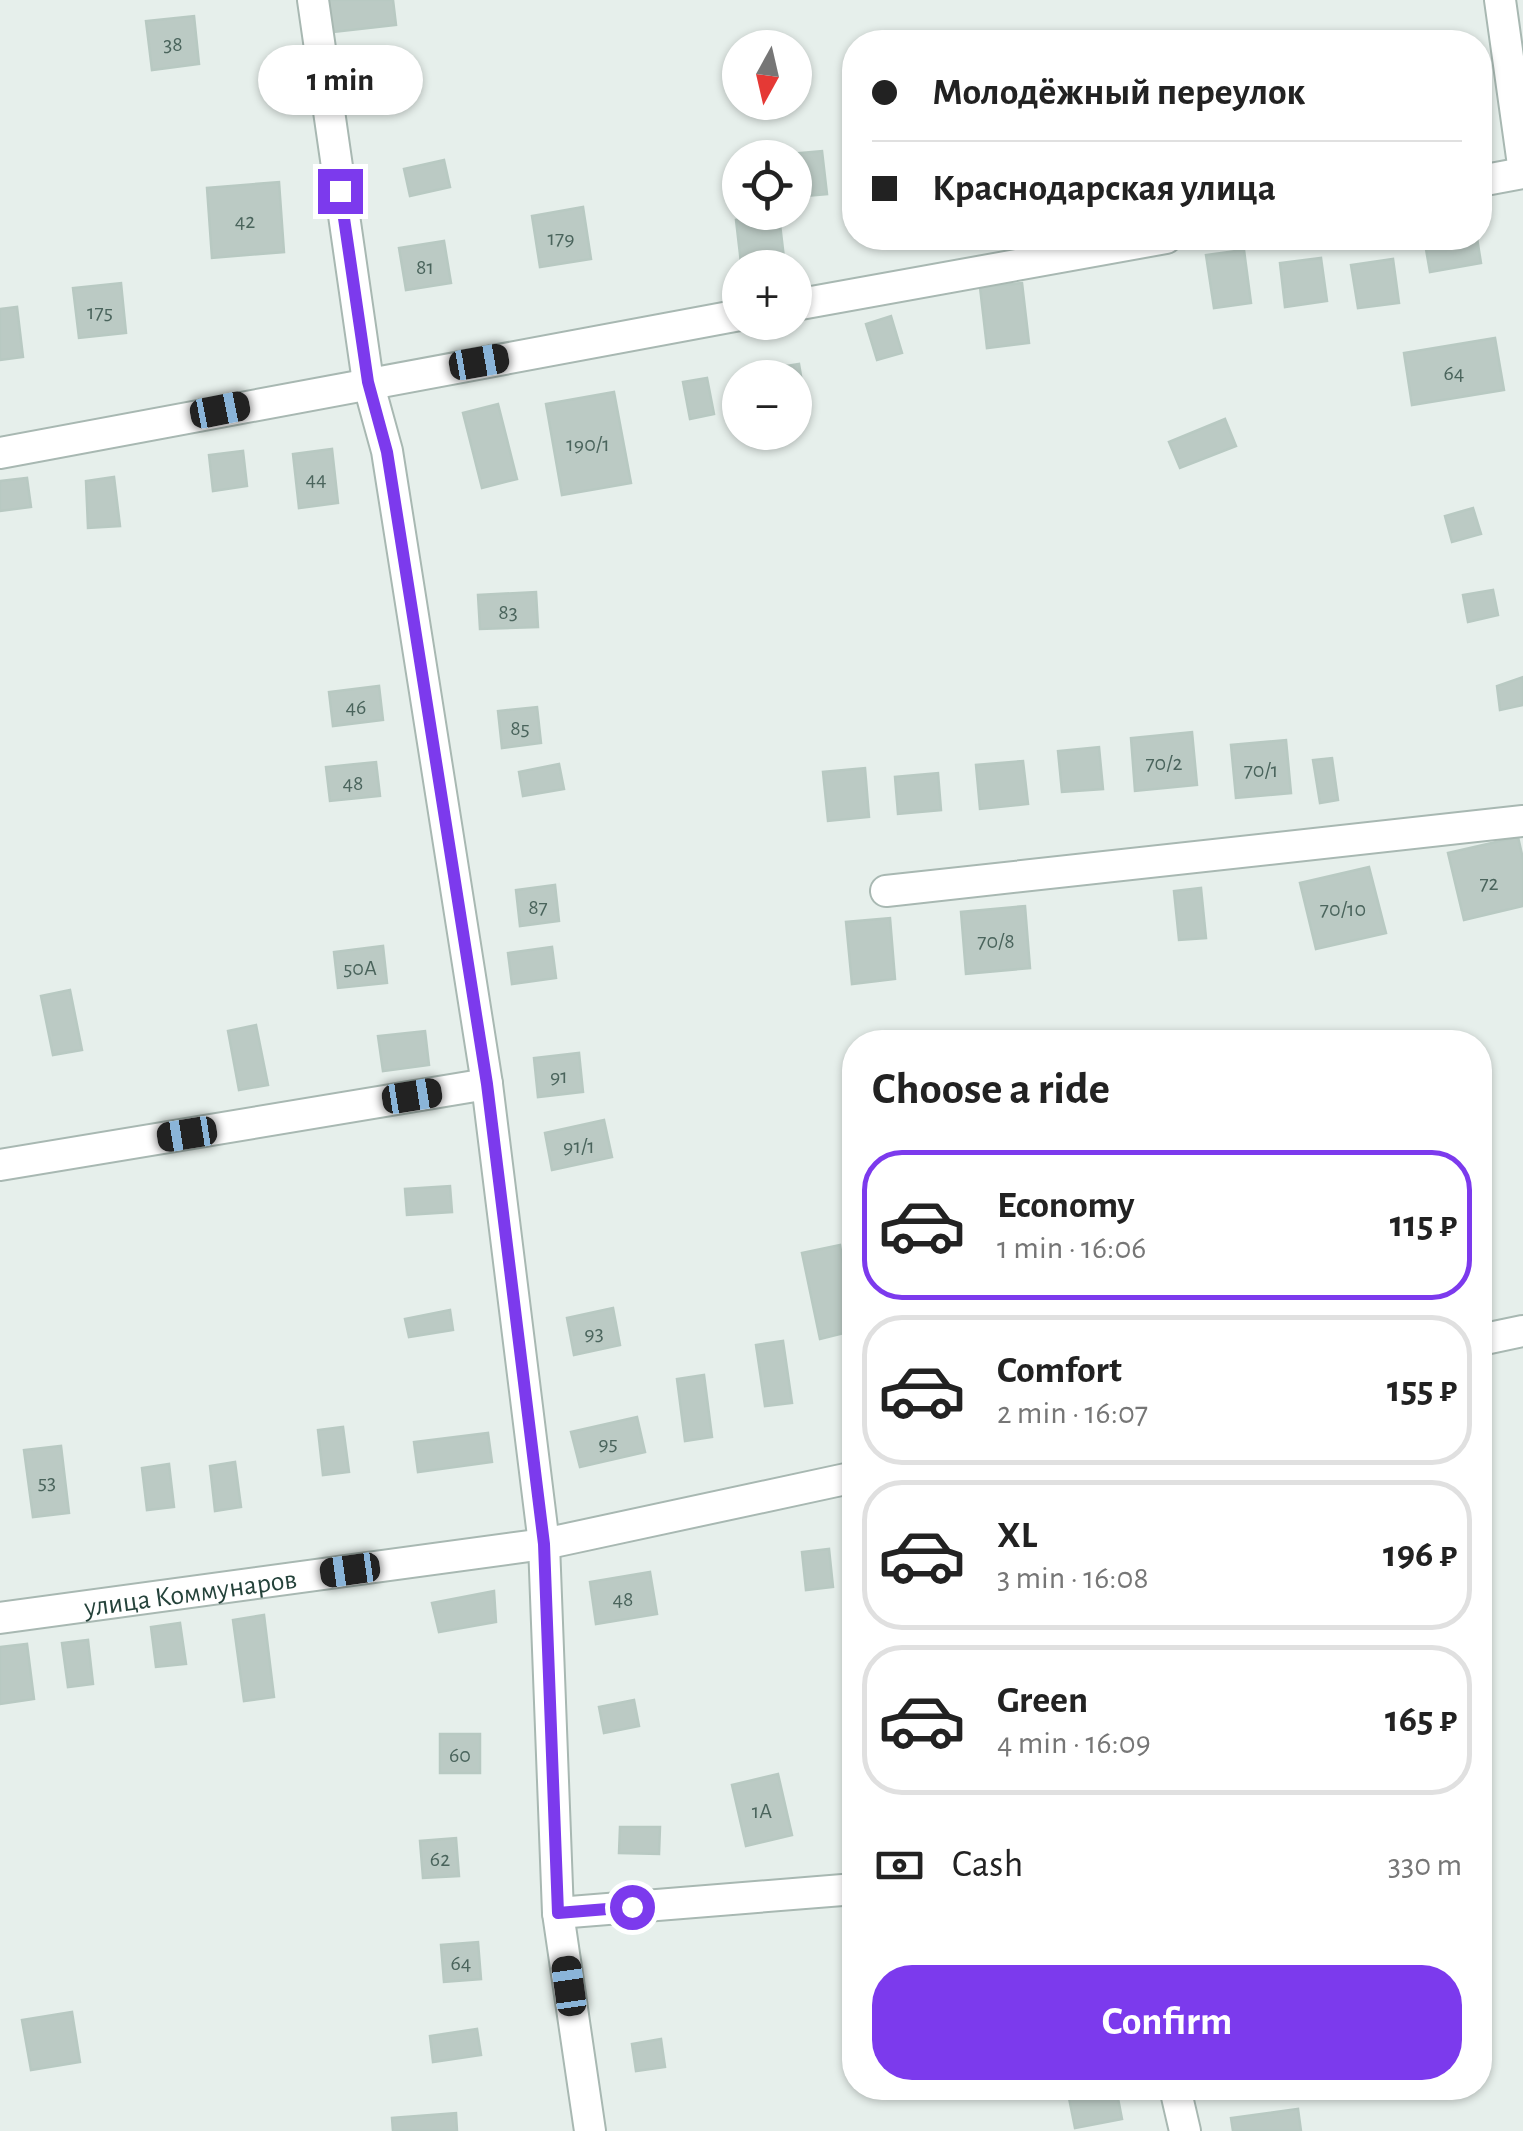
<!DOCTYPE html>
<html lang="en">
<head>
<meta charset="utf-8">
<style>
  :root { --surface:#fff; --page:#f2f2f2; --text:#222; --muted:#767676; --line:#e0e0e0; --accent:#7c3aed }
  body { margin:0; font-family:"Alegreya Sans",sans-serif; background:var(--page); color:var(--text); height:100vh; display:flex; flex-direction:column; font-size:38px; white-space:nowrap }
  * { box-sizing:border-box; margin:0 }
  p { font-size:32px; color:var(--muted) }
  .icon { flex:none; width:55px; height:55px; fill:none; stroke:currentColor; stroke-width:2; stroke-linecap:round; stroke-linejoin:round }
  .map { position:relative; flex:1; overflow:hidden }
  .panel { position:absolute; left:842px; top:1030px; width:650px; height:1070px; display:flex; flex-direction:column; background:var(--surface); border-radius:40px; box-shadow:0 2px 8px #0004 }
  .panel>* { flex:none }
  .guide { position:absolute; left:842px; top:30px; width:650px; height:220px; border-radius:40px; box-shadow:0 2px 8px #0004; display:grid; align-content:center; height:220px; padding:0 30px; background:var(--surface) }
  .needle { width:65px; rotate:188deg }
  .fabs { position:absolute; left:722px; top:30px; display:grid; gap:20px }
  .fabs a { display:grid; place-items:center; width:90px; height:90px; border-radius:50%; background:var(--surface); box-shadow:0 2px 8px #0004; font-size:50px }
  .end { position:absolute; width:45px; height:45px; margin:-22px; border:12px solid #7c3aed; background:#fff; box-shadow:0 0 0 5px #fff }
  .from { border-radius:50% }
  .bubble { position:absolute; height:70px; border-radius:35px; background:var(--surface); box-shadow:0 2px 8px #0004; font-size:32px; font-weight:700; line-height:70px; text-align:center }
  .car { position:absolute; width:30px; height:60px; margin:-30px -15px; border-radius:12px; box-shadow:0 0 8px 2px #0007; background:linear-gradient(#222 24%,#8ab4d8 0 40%,#222 0 76%,#8ab4d8 0 86%,#222 0) }
  .guide b { display:flex; align-items:center; gap:35px; height:95px; font-size:38px }
  .guide b+b { border-top:2px solid var(--line) }
  .guide i { width:25px; height:25px; background:var(--text) }
  ul { padding:0; list-style:none }
  li { display:flex; align-items:center; gap:30px; height:150px; margin:0 20px 15px; padding:0 10px; border:5px solid var(--line); border-radius:40px }
  li div { flex:1 }
  li b { display:block; font-size:38px }
  li em { font-style:normal; font-weight:700 }
  li.active { border-color:var(--accent) }
  li>.icon { width:90px; height:90px; stroke-width:1.5 }
  h2 { padding:0 30px; font-size:45px; line-height:120px }
  .pay { display:flex; align-items:center; gap:25px; height:110px; padding:0 30px; font-size:38px }
  .pay p { margin-inline-start:auto }
  .action { display:flex; gap:20px; margin-top:auto; padding:20px 30px }
  .action a { flex:1; height:115px; border-radius:40px; background:var(--accent); color:#fff; font-size:40px; font-weight:700; line-height:115px; text-align:center }
  .map>svg:first-child { display:block }
</style>
</head>
<body>
<div class="map">
<svg width="1523" height="2131" viewBox="0 0 1523 2131">
  <rect width="100%" height="100%" fill="#e6efeb"/>
  <path fill="#bbcac4" stroke="#b8c9c2" stroke-width="2.5" d="M329,0h64l3,25 -64,7z
    M194,16l5,48 -47,6 -6,-49z
    M822,151l5,43 -32,3v-39h-16v-3z
    M444,160l6,27 -40,9 -6,-27z
    M279,182l5,70 -72,6 -5,-70z
    M583,207l8,52 -51,8 -8,-51z
    M779,216l5,42 -43,5 -5,-43z
    M1424,238h53l4,25 -51,9z
    M444,241l7,42 -45,7 -7,-42z
    M1244,250l7,53 -37,5 -8,-53z
    M1321,258l6,43 -42,6 -5,-44z
    M1393,259l6,44 -41,5 -7,-43z
    M121,283l5,50 -47,5 -6,-50z
    M1022,283l7,60 -42,5 -7,-61z
    M17,307l6,50 -23,3v-51z
    M891,316l11,37 -25,7 -11,-36z
    M1495,338l9,52 -92,15 -8,-52z
    M799,364l6,36 -10,2v-24h-19l-2,-10z
    M707,378l7,36 -24,5 -7,-37z
    M614,392l17,91 -69,12 -16,-91z
    M498,404l19,75 -35,9 -19,-75z
    M1225,419l11,27 -56,22 -11,-26z
    M332,449l6,54 -39,5 -6,-54z
    M243,451l4,35 -34,5 -4,-36z
    M114,477l6,49 -32,2 -2,-47z
    M27,478l4,29 -31,4v-30z
    M1473,508l8,26 -29,8 -7,-26z
    M1493,590l5,25 -30,7 -5,-27z
    M536,592l2,35 -58,2 -2,-34z
    M1523,677v28l-23,5 -3,-24z
    M379,686l4,34 -50,6 -4,-34z
    M537,707l4,36 -39,5 -4,-37z
    M1192,732l5,53 -62,6 -4,-53z
    M1286,740l5,53 -55,5 -5,-53z
    M1099,747l4,42 -41,3 -4,-41z
    M1332,758l6,42 -18,3 -7,-43z
    M1023,761l5,43 -48,5 -4,-44z
    M376,762l4,34 -50,5 -4,-34z
    M559,764l5,25 -41,7 -4,-24z
    M865,768l4,49 -41,4 -5,-49z
    M938,773l3,37 -43,4 -3,-37z
    M1518,837l5,22v47l-59,14 -16,-67z
    M1369,867l17,66 -70,16 -16,-66z
    M555,885l4,36 -39,5 -4,-36z
    M1201,888l5,50 -27,2 -5,-49z
    M1025,906l5,62 -64,6 -5,-62z
    M890,918l5,61 -43,5 -6,-62z
    M383,946l4,37 -49,5 -4,-36z
    M552,947l4,31 -44,6 -4,-31z
    M70,990l12,60 -29,5 -12,-59z
    M256,1025l12,60 -29,5 -11,-59z
    M425,1031l4,34 -46,6 -5,-35z
    M579,1053l4,39 -45,5 -4,-39z
    M604,1120l8,37 -60,13 -7,-37z
    M450,1186l2,26 -45,3 -2,-26z
    M840,1245l9,56 6,-1v49l-3,-18 -32,8 -18,-86z
    M613,1308l7,37 -46,10 -7,-37z
    M450,1310l3,20 -44,7 -4,-18z
    M783,1341l9,62 -27,3 -9,-61z
    M704,1375l8,62 -27,4 -8,-62z
    M637,1417l8,35 -65,15 -9,-35z
    M343,1427l6,45 -26,3 -5,-45z
    M488,1433l4,29 -74,10 -4,-30z
    M61,1446l8,67 -36,4 -9,-67z
    M235,1462l6,45 -26,4 -5,-45z
    M169,1464l5,43 -27,3 -5,-42z
    M829,1549l4,38 -27,3 -4,-38z
    M650,1572l7,42 -61,10 -6,-42z
    M494,1591l2,31 -57,10 -7,-29z
    M264,1615l10,82 -30,4 -11,-81z
    M180,1623l6,41 -30,3 -5,-40z
    M88,1640l5,44 -25,3 -6,-44z
    M27,1644l7,55 -34,5v-57z
    M634,1700l5,26 -35,7 -5,-26z
    M440,1734h40v39h-40z
    M778,1774l14,61 -46,11 -14,-61z
    M620,1827h40l-1,27 -40,-1z
    M456,1838l3,38 -36,2 -3,-37z
    M478,1942l3,37 -37,3 -3,-37z
    M72,2012l8,50 -49,8 -9,-50z
    M477,2029l4,26 -48,7 -3,-26z
    M661,2039l4,28 -29,4 -4,-27z
    M1067,2088h49l6,31 -47,9z
    M1298,2109l3,22h-68l-2,-13z
    M456,2113l1,18h-64l-1,-13z"/>
  <g fill="none" stroke-linecap="round" stroke-linejoin="round">
    <defs>
      <g id="minor">
        <path d="M313,0l55,382 19,69 100,633 57,460 14,369 32,218"/>
        <path d="M1500,0l23,165"/>
        <path d="M1480,181l43,-8"/>
        <path d="M795,305l371,-67"/>
        <path d="M0,453l740,-138"/>
        <path d="M886,891l637,-70"/>
        <path d="M0,1165l487,-81"/>
        <path d="M1480,1340l43,-9"/>
        <path id="s1" d="M0,1618l544,-74 311,-67"/>
        <path d="M558,1913l297,-24"/>
        <path d="M1175,2088l10,43"/>
      </g>
    </defs>
    <use href="#minor" stroke="#a8b8b2" stroke-width="34"/>
    <use href="#minor" stroke="#fff" stroke-width="30"/>
  </g>
  <g fill="none" stroke-linecap="round" stroke-linejoin="round">
    <path stroke="#7c3aed" stroke-width="12" d="M340,191l28,191 19,70 100,632 57,460 14,369 74,-6"/>
  </g>
  <g text-anchor="middle" stroke-width="8" stroke-linejoin="round" paint-order="stroke">
    <g font-size="22" fill="#4a645c">
      <text x="173" y="51">38</text>
      <text x="245" y="228">42</text>
      <text x="561" y="245">179</text>
      <text x="425" y="274">81</text>
      <text x="100" y="319">175</text>
      <text x="1454" y="380">64</text>
      <text x="588" y="451">190/1</text>
      <text x="316" y="486">44</text>
      <text x="508" y="619">83</text>
      <text x="356" y="714">46</text>
      <text x="520" y="735">85</text>
      <text x="1164" y="770">70/2</text>
      <text x="1261" y="777">70/1</text>
      <text x="353" y="790">48</text>
      <text x="1489" y="890">72</text>
      <text x="538" y="914">87</text>
      <text x="1343" y="916">70/10</text>
      <text x="996" y="948">70/8</text>
      <text x="360" y="975">50А</text>
      <text x="559" y="1083">91</text>
      <text x="579" y="1153">91/1</text>
      <text x="594" y="1340">93</text>
      <text x="608" y="1450">95</text>
      <text x="47" y="1489">53</text>
      <text x="623" y="1606">48</text>
      <text x="460" y="1762">60</text>
      <text x="762" y="1818">1А</text>
      <text x="440" y="1866">62</text>
      <text x="461" y="1970">64</text>
    </g>
    <g font-size="28" fill="#24423a" stroke="#f7fbf9">
      <text dy="10" stroke="none"><textPath href="#s1" startOffset="192">улица Коммунаров</textPath></text>
    </g>
  </g>
</svg>
<div class="fabs">
<a><svg class="needle" viewBox="-14 -14 28 28"><path d="M0-13l5 13h-10z" fill="#e53935"/><path d="M0 13l5-13h-10z" fill="#767676"/></svg></a>
<a><svg class="icon" aria-label="locate" viewBox="0 0 24 24"><circle cx="12" cy="12" r="6"/><path d="M12 2v4M12 18v4M2 12h4M18 12h4"/></svg></a>
<a>+</a>
<a>−</a>
</div>
<i class="end from" style="left:632px;top:1907px"></i>
<i class="end" style="left:340px;top:191px"></i>
<div class="bubble" style="left:258px;top:45px;width:165px">1 min</div>
<i class="car" style="left:479px;top:362px;rotate:80deg"></i>
<i class="car" style="left:220px;top:410px;rotate:79deg"></i>
<i class="car" style="left:412px;top:1096px;rotate:81deg"></i>
<i class="car" style="left:187px;top:1134px;rotate:261deg"></i>
<i class="car" style="left:350px;top:1570px;rotate:262deg"></i>
<i class="car" style="left:569px;top:1986px;rotate:352deg"></i>
<div class="guide">
<b><i class="from"></i>Молодёжный переулок</b>
<b><i></i>Краснодарская улица</b>
</div>
<section class="panel">
<h2>Choose a ride</h2>
<ul>
<li class="active"><svg class="icon" aria-label="car" viewBox="0 0 24 24"><path d="M5 17H2v-5l4-1 3-4h7l3 4 3 1v5h-3M9 17h6M6 11h13"/><circle cx="7" cy="17" r="2"/><circle cx="17" cy="17" r="2"/></svg><div><b>Economy</b><p>1 min · 16:06</p></div><em>115 ₽</em></li>
<li><svg class="icon" aria-label="car" viewBox="0 0 24 24"><path d="M5 17H2v-5l4-1 3-4h7l3 4 3 1v5h-3M9 17h6M6 11h13"/><circle cx="7" cy="17" r="2"/><circle cx="17" cy="17" r="2"/></svg><div><b>Comfort</b><p>2 min · 16:07</p></div><em>155 ₽</em></li>
<li><svg class="icon" aria-label="car" viewBox="0 0 24 24"><path d="M5 17H2v-5l4-1 3-4h7l3 4 3 1v5h-3M9 17h6M6 11h13"/><circle cx="7" cy="17" r="2"/><circle cx="17" cy="17" r="2"/></svg><div><b>XL</b><p>3 min · 16:08</p></div><em>196 ₽</em></li>
<li><svg class="icon" aria-label="car" viewBox="0 0 24 24"><path d="M5 17H2v-5l4-1 3-4h7l3 4 3 1v5h-3M9 17h6M6 11h13"/><circle cx="7" cy="17" r="2"/><circle cx="17" cy="17" r="2"/></svg><div><b>Green</b><p>4 min · 16:09</p></div><em>165 ₽</em></li>
</ul>
<div class="pay"><svg class="icon" aria-label="cash" viewBox="0 0 24 24"><path d="M3 7h18v10H3z"/><circle cx="12" cy="12" r="2"/></svg>Cash<p>330 m</p></div>
<div class="action"><a>Confirm</a></div>
</section>
</div>
</body>
</html>
